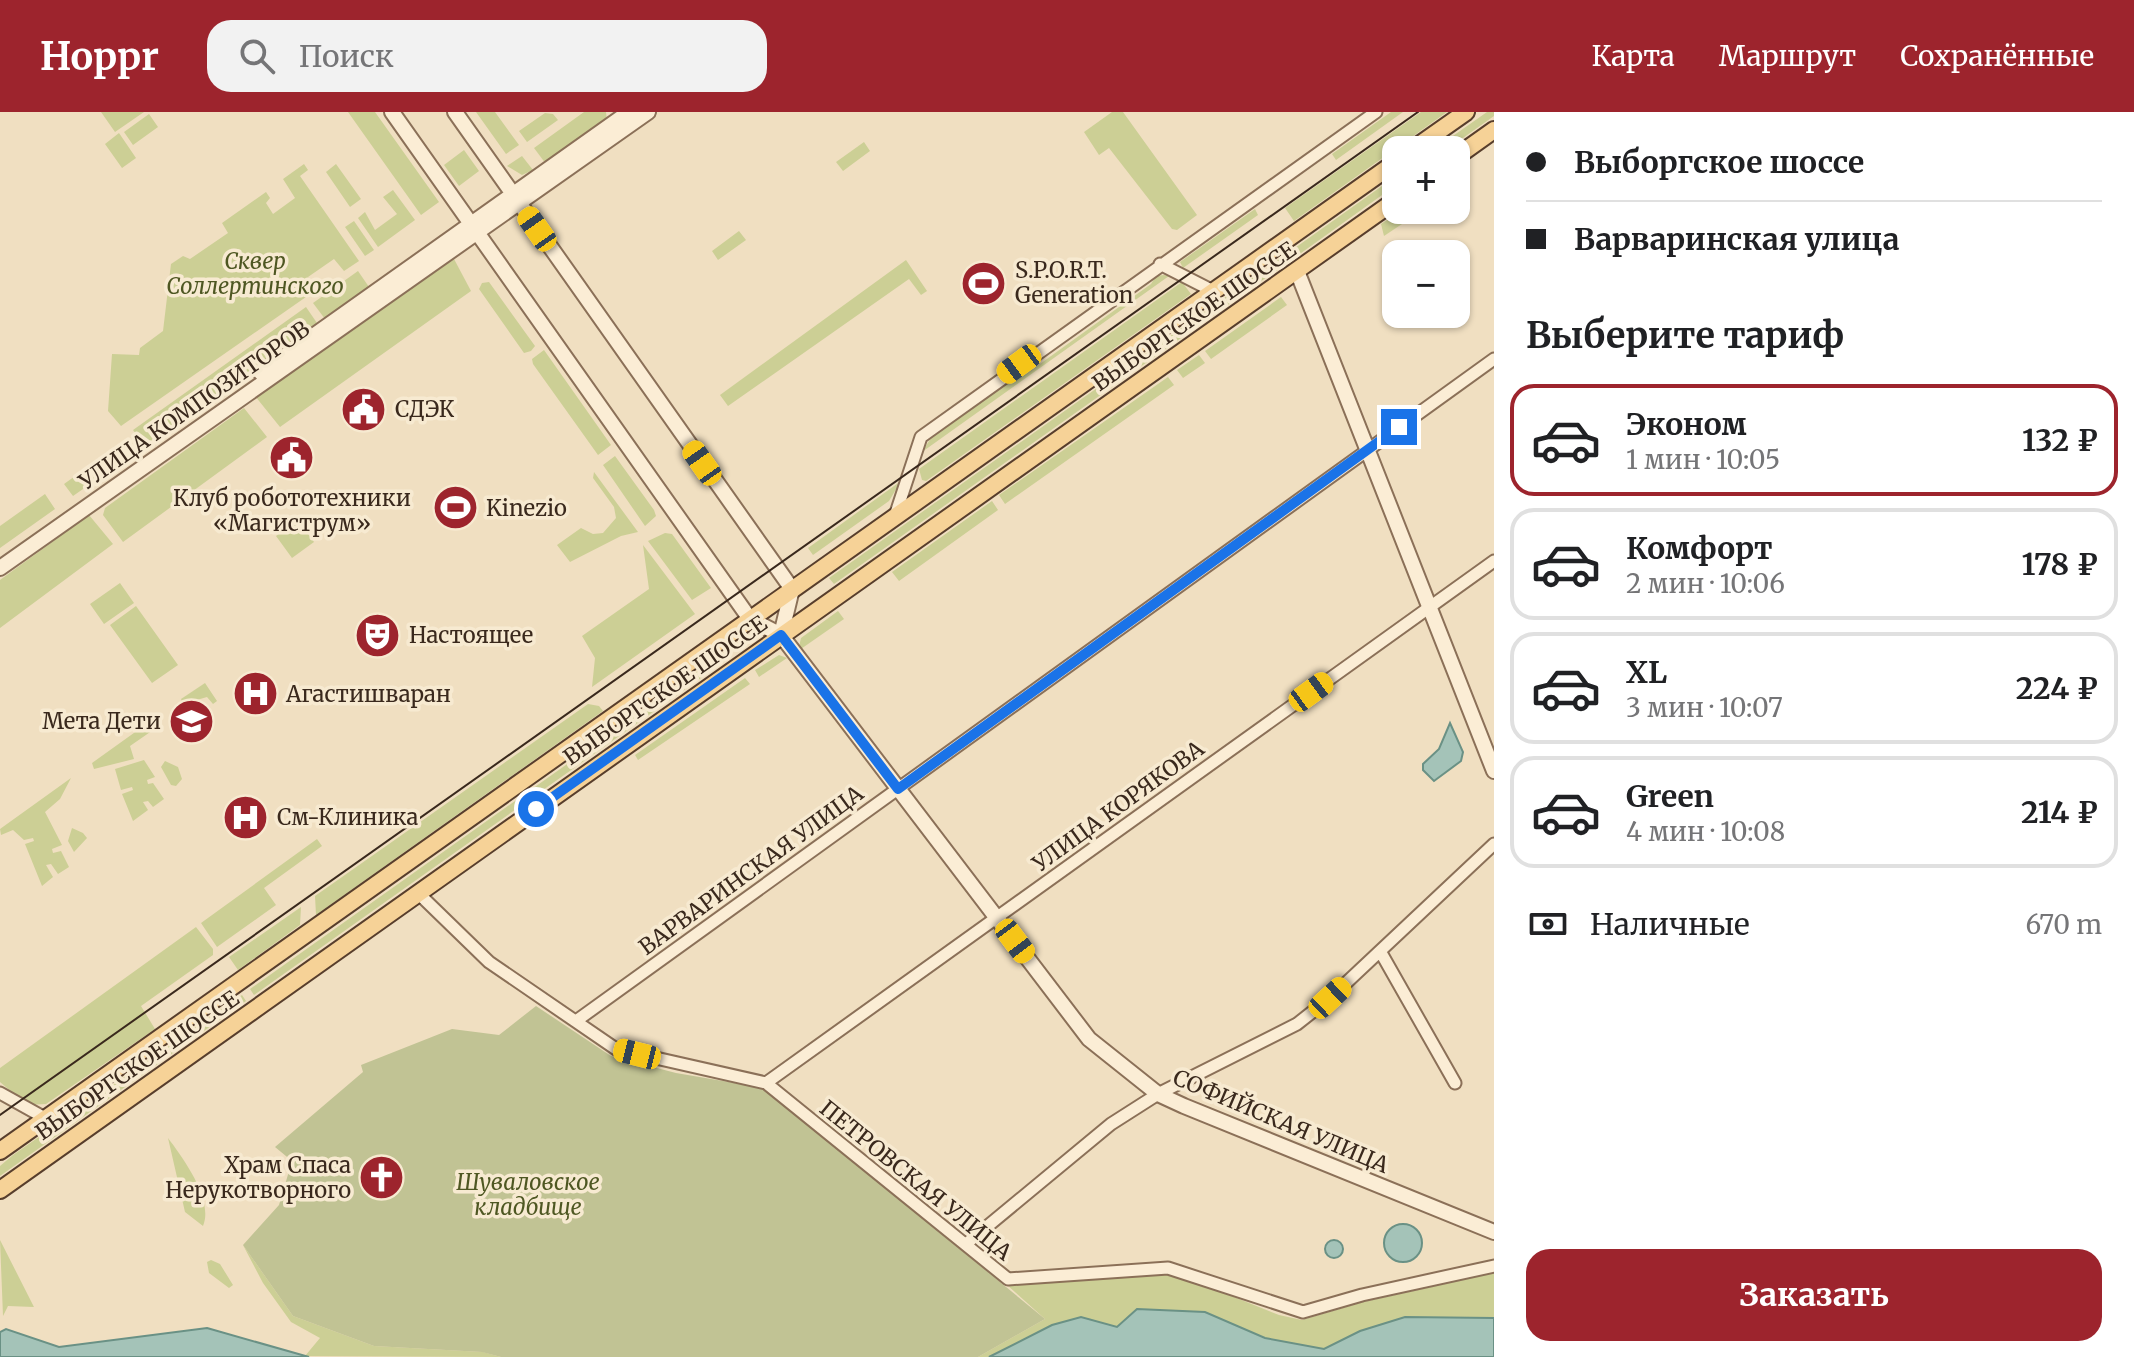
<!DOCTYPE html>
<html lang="ru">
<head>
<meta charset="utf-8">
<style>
  :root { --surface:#fff; --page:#f2f2f2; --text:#202124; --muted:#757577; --line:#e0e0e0; --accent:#9d242d }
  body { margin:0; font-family:Merriweather,serif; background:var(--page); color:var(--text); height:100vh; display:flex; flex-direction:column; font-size:30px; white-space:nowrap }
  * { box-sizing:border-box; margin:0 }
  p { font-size:26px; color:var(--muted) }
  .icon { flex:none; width:44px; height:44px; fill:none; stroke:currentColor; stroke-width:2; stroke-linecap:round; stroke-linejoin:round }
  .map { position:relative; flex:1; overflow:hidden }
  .details { display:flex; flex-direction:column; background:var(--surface); width:640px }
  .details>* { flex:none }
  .hud { display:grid; align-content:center; height:176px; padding:0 32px; background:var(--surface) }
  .fabs { position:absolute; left:1382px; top:24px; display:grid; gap:16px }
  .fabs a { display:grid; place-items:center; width:88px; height:88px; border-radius:16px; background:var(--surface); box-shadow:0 2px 6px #0004; font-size:40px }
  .end { position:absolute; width:36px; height:36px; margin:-18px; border:10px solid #1a73e8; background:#fff; box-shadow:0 0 0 4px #fff }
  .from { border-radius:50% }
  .car { position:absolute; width:24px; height:48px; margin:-24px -12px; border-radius:10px; box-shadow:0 0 6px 2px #0007; background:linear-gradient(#f5c518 24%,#345 0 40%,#f5c518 0 76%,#345 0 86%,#f5c518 0) }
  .hud b { display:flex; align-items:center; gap:28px; height:76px; font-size:30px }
  .hud b+b { border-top:2px solid var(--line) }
  .hud i { width:20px; height:20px; background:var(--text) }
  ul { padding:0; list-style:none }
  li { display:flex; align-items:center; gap:24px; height:112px; margin:0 16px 12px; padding:0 16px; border:4px solid var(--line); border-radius:24px }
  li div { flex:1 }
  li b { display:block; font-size:30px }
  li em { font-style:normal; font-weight:700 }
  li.selected { border-color:var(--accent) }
  li>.icon { width:72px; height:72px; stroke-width:1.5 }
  h2 { padding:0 32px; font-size:36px; line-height:96px }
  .pay { display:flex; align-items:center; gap:20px; height:88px; padding:0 32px; font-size:30px }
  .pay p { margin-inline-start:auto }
  .button { display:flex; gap:16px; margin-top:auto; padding:16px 32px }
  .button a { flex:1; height:92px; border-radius:24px; background:var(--accent); color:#fff; font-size:32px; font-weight:700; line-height:92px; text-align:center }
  header { display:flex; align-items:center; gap:48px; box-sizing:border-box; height:112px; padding:0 40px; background:var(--accent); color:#fff }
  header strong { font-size:38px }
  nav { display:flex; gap:44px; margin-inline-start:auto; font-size:28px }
  .search { width:560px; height:72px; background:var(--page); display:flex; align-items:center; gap:20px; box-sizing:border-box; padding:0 28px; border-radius:24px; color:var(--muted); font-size:30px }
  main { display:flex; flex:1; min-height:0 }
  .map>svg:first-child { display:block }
</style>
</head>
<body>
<header>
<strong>Hoppr</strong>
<div class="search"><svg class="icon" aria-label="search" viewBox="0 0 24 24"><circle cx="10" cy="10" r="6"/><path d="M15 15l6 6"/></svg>Поиск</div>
<nav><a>Карта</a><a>Маршрут</a><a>Сохранённые</a></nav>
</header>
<main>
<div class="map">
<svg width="1494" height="1245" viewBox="0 0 1494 1245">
  <rect width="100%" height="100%" fill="#f0dfc1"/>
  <path fill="#cccf95" d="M101,0h43l-29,20z
    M348,0h27l64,90 -18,13z
    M476,0h19l24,33 -13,9z
    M584,0h22l1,9 -61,43 -12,-16z
    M1112,0h11l74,103 -20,15 -5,-1 -63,-81 -10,7 -15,-23z
    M1391,0h12l-67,48 -4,-6z
    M1421,0h26l-153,109 -9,-13z
    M1487,0h7v4l-48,34h-13z
    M545,1l8,1 5,6 -31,22 -8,-11z
    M149,2l9,13 -25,18 -9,-13z
    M119,21l17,25 -14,10 -17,-24z
    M864,30l6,9 -27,20 -7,-9z
    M464,38l15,21 -20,15 -15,-21z
    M522,44l11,14 -11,5 -15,-9z
    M304,52l4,6 -8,6 59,85 -15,10 -10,-12 -26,18 8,13 -195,136 -13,-15 4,-57 27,1 1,-7 23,-17 8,-67 12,-8 7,3 38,-26 -6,-10 44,-31 4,6 -4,5 7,11 22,-16 -12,-19z
    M336,52l25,35 -11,8 -24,-35z
    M1396,64v9l-120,86 -5,-6z
    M393,78l22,30 -37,27 -20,-29 7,-6 10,18 22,-16 -14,-17z
    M1255,97l3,6 -75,53 -3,-6z
    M1402,98h6l6,6 -30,20 -3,-12z
    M354,109l20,29 -9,6 -20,-29z
    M739,119l7,9 -28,20 -6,-9z
    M454,147l17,32 -191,136 -25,-31z
    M906,148l21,31 -6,4 -12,-16 -181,127 -8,-11z
    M358,159l11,16 -44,32 -12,-16z
    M1262,159l5,6 -433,307 -5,-6z
    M1164,163l5,1 -247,176 12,-19 93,-66 6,2 118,-85 5,-8z
    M489,170l46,64 -4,5 -7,2 -45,-64 3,-6z
    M1182,170l9,12 -265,187 -4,-1 -3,-11z
    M1281,185l6,8 -76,54 -6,-8z
    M306,195l11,16 -172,123 -12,-16z
    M544,238l67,95 -13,10 -65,-91 -1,-5z
    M1199,243l6,8 -22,15 -6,-8z
    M1168,265l6,8 -169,119 -6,-9z
    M244,296l23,29 -144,105 -20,-27 2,-7z
    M117,334l9,13 -53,37 -9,-12z
    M615,344l39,54 2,6 -11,10 -42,-61z
    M594,360l44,60 -17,4 -51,26 -13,-17 24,-17 12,6 10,-1 13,-15 -2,-11 -21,-29z
    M901,369l-12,20 -76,54 -5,-7z
    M45,382l10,15 -55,39v-22z
    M992,389l6,9 -99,71 -7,-9z
    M89,403l24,29 -113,84v-48z
    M298,408l16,22 -22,16 -16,-22z
    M665,421l7,1 39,54 -19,12 -44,-59z
    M643,433l52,69 -103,73 3,-29 -13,-22 67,-47z
    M120,471l14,20 -30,21 -14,-20z
    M136,494l42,59 -26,18 -42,-58z
    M838,499l6,8 -46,32 3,-13z
    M728,538l4,6 -478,339 -4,-6z
    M779,543l8,3 -28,19 -4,-7z
    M745,566l5,6 -112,76 -3,-5z
    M205,571l12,18 -4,3 -6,-7 -24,7 -2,-5z
    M588,592l11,2 4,5 -287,204 -1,-19z
    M159,603l-3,13 -26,18 4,13 -40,10 -2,-6z
    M144,648l11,17 -8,3 1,4 5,-1 11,16 -11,8 -5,-6 -5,1 5,8 -15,11 -11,-27 11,-4 -1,-3 -11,3 -6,-21z
    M165,649l13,6 4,12 -6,7 -5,-1 -10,-18z
    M71,666l-11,21 -15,13 17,33 -10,4 1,4 8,-2 8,16 -11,7 -7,-10 -5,1 7,12 -11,9 -17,-42 9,-3 -1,-3 -9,2 -11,-10 -12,5 -1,-6z
    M72,716l11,5 4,5 -13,14 -6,-11z
    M317,727l5,7 -58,42 12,17 -59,42 -16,-24z
    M301,795l-1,18 -62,45 -9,-13z
    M196,815l17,22v6l-72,51 14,23 -109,75 -19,1 -27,-23v-14z
    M242,883l4,6 -246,175v-10l13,-11z
    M168,1026c15,20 46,62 35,88l-18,-14z
    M0,1128l34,67 -26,-1 -5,10z
    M243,1133l50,71 81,30 109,6 18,5 -196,-1 15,-18 -29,-16 -28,-39z
    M211,1148l9,4 13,21 -4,3 -20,-15 -2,-11z
    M1164,1161l18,3 97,39 23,5 61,-18 131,-29v45l-89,-1 -45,14 -36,18 -59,-11 -60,-26 -88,15 -36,-10 -29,8 -63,32h-11l67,-38 -39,-35z"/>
  <path fill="#c1c394" d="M536,894l75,50 65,17 88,15 281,231 -67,38h-477l-19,-5 -108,-6 -81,-30 -50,-71 36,-40 13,-44 -17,-14 88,-75 -2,-7 91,-36 47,6z"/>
  <path fill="#a4c3b8" stroke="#6a9185" stroke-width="2" d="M1450,611l13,29 -2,9 -27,20 -11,-11v-6l16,-15z
    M1384 1131a19 19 0 1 1 38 0a19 19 0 1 1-38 0Z
    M1325 1137a9 9 0 1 1 18 0a9 9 0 1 1-18 0Z
    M1137,1197l68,3 60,26 59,11 36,-18 45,-14 89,1v39h-505l63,-32 29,-8 36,10z
    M207,1216l102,29h-309v-25l6,-3 53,18z"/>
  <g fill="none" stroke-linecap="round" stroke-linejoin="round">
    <defs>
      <path id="minor" d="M1160,152l53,27
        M895,404l26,-79 455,-325
        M418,781l71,69 127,87 150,34 242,196 160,-11 135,44 59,-17 132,-29
        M1380,839l75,132
        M576,909l918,-662
        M766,971l728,-522
        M0,981l45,25
        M966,1132l145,-120 47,-30 139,-70 33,-26 164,-154"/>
      <path id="tertiary" d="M392,0l358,507 31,16 308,404 69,55 26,12 310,126
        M455,0l337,477 -11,46
        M1297,159l197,500
        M261,261l368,-261
        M0,456l648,-456"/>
      <path id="primary" d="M1412,38l54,-38
        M1456,45l38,-27
        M0,1039l1396,-989
        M0,1078l1396,-990"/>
    </defs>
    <use href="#minor" stroke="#8b7058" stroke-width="15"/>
    <use href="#tertiary" stroke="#8b7058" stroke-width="18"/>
    <use href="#primary" stroke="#583e2c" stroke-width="20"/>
    <use href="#minor" stroke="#fbedd5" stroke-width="11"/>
    <use href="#tertiary" stroke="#fbedd5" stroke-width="14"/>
    <use href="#primary" stroke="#f6d297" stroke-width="16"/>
    <path stroke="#3a291d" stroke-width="2" d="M0,1003l1418,-1003"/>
  </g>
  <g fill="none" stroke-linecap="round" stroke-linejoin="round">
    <path stroke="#1a73e8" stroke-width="10" d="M536,697l245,-174 117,154 501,-362"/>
  </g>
  <defs>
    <symbol id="stadium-disc" viewBox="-11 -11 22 22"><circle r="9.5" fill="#9d242d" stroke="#f7ead1"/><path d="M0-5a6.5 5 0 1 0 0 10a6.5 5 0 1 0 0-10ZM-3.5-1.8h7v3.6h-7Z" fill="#fff"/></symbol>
    <symbol id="civic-disc" viewBox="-11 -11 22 22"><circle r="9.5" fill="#9d242d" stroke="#f7ead1"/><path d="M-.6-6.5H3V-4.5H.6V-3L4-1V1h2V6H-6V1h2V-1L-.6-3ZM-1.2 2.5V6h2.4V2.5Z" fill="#fff"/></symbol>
    <symbol id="theatre-disc" viewBox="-11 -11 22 22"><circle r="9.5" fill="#9d242d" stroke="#f7ead1"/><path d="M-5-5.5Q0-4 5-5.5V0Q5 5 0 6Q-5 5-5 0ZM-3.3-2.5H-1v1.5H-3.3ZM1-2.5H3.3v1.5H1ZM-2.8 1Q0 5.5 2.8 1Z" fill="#fff"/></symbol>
    <symbol id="hospital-disc" viewBox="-11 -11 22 22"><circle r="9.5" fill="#9d242d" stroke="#f7ead1"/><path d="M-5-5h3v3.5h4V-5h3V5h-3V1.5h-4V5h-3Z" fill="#fff"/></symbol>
    <symbol id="school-disc" viewBox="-11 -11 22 22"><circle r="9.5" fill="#9d242d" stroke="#f7ead1"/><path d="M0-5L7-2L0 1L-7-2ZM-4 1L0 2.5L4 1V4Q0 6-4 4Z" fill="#fff"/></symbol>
    <symbol id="church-disc" viewBox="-11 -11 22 22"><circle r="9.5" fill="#9d242d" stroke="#f7ead1"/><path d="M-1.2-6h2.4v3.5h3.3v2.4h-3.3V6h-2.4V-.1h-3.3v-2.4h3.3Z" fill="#fff"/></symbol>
  </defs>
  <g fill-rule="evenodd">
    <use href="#stadium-disc" x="958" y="146" width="51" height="51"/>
    <use href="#civic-disc" x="338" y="272" width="51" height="51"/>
    <use href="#civic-disc" x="266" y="320" width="51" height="51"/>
    <use href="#stadium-disc" x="430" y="370" width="51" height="51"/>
    <use href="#theatre-disc" x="352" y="498" width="51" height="51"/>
    <use href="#hospital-disc" x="230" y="556" width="51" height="51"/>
    <use href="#school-disc" x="166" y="584" width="51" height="51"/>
    <use href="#hospital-disc" x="220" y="680" width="51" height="51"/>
    <use href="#church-disc" x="356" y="1040" width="51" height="51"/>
  </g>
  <g text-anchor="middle" stroke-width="7" stroke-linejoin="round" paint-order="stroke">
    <g font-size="22" font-style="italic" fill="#4e5722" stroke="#f7ead1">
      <text x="255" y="157">Сквер<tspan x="255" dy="25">Соллертинского</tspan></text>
      <text x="528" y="1078">Шуваловское<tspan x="528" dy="25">кладбище</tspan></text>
    </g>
    <g font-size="22" fill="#3a291d" stroke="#f7ead1" text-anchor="start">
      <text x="1015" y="166">S.P.O.R.T.<tspan x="1015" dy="25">Generation</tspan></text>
      <text x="395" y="305">СДЭК</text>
      <text x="292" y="394" text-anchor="middle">Клуб робототехники<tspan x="292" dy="25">«Магиструм»</tspan></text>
      <text x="486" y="404">Kinezio</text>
      <text x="409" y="531">Настоящее</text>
      <text x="286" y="590">Агастишваран</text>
      <text x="161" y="617" text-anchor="end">Мета Дети</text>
      <text x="277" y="713">См-Клиника</text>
      <text x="351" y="1061" text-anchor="end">Храм Спаса<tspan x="351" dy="25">Нерукотворного</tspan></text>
    </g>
    <g font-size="22" fill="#3a291d" stroke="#f7ead1">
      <text transform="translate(1194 204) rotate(-35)" y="8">ВЫБОРГСКОЕ ШОССЕ</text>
      <text transform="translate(194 293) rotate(-35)" y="8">УЛИЦА КОМПОЗИТОРОВ</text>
      <text transform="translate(665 578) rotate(-35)" y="8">ВЫБОРГСКОЕ ШОССЕ</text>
      <text transform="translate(1118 694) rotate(-36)" y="8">УЛИЦА КОРЯКОВА</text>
      <text transform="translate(751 758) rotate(-36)" y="8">ВАРВАРИНСКАЯ УЛИЦА</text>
      <text transform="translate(137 953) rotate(-35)" y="8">ВЫБОРГСКОЕ ШОССЕ</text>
      <text transform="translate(1281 1009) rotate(23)" y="8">СОФИЙСКАЯ УЛИЦА</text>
      <text transform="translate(916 1068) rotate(39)" y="8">ПЕТРОВСКАЯ УЛИЦА</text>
    </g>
  </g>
</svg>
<div class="fabs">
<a>+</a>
<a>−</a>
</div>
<i class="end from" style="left:536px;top:697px"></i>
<i class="end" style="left:1399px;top:315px"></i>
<i class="car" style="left:537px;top:117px;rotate:325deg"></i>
<i class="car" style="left:1019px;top:252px;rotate:234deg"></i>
<i class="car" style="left:702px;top:351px;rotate:325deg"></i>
<i class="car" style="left:1311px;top:580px;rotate:54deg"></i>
<i class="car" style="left:1015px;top:829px;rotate:143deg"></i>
<i class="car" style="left:1330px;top:886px;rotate:47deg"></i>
<i class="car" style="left:637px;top:942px;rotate:284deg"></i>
</div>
<section class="details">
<div class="hud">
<b><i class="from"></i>Выборгское шоссе</b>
<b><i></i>Варваринская улица</b>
</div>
<h2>Выберите тариф</h2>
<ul>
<li class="selected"><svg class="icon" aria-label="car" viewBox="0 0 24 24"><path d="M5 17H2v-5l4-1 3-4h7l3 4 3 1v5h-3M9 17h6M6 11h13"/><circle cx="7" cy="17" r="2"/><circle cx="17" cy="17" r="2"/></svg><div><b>Эконом</b><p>1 мин · 10:05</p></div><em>132 ₽</em></li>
<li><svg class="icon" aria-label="car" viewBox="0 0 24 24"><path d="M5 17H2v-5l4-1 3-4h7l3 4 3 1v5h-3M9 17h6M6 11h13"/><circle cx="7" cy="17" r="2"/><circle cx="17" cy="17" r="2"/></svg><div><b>Комфорт</b><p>2 мин · 10:06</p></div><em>178 ₽</em></li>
<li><svg class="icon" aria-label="car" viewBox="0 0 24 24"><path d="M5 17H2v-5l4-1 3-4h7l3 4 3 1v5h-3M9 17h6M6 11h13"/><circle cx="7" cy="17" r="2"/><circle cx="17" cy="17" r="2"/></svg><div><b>XL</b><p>3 мин · 10:07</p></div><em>224 ₽</em></li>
<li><svg class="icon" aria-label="car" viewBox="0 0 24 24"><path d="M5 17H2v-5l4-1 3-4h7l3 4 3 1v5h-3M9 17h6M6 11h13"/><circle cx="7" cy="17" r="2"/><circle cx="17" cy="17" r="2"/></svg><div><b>Green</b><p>4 мин · 10:08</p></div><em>214 ₽</em></li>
</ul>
<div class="pay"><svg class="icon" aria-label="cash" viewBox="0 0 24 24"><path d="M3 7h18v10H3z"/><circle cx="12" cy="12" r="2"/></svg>Наличные<p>670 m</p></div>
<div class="button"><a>Заказать</a></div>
</section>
</main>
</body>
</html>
